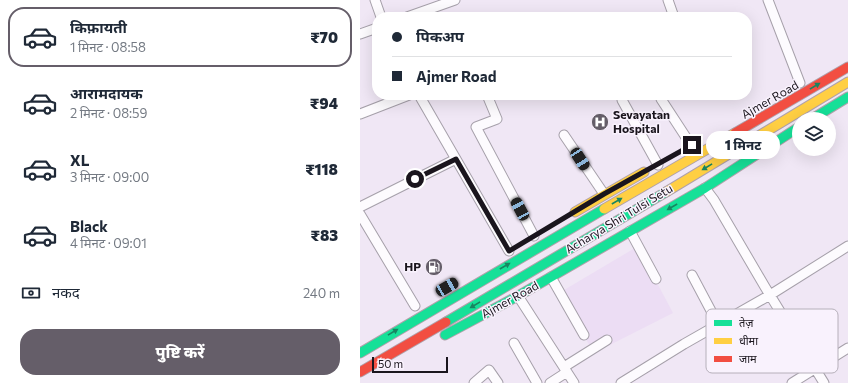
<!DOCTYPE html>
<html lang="hi">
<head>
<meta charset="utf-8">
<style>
  :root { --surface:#fff; --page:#f6f6f7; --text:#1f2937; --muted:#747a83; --line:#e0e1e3; --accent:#655e69 }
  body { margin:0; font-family:Commissioner,"Noto Sans Devanagari",sans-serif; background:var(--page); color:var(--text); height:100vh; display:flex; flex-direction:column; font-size:15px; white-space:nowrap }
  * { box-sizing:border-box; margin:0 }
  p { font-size:13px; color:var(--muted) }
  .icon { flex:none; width:22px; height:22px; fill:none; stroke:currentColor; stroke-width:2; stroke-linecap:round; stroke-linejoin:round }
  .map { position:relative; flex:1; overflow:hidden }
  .details { display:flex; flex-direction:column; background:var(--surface); width:360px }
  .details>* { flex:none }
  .banner { position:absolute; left:12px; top:12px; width:380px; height:88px; border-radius:16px; box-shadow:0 4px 16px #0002; display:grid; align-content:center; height:88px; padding:0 20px; background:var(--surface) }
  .controls { position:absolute; left:432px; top:112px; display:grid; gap:8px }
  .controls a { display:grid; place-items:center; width:44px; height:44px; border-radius:50%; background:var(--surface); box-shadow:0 4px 16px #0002; font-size:20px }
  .scale { position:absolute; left:12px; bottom:10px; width:76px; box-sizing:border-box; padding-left:4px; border:2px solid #1a151d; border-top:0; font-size:11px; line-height:14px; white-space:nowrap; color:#1a151d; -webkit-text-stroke:3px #f9f2fd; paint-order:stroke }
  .end { position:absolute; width:18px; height:18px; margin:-9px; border:5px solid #1a151d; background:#fff; box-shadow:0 0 0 2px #fff }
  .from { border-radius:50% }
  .bubble { position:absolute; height:28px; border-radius:14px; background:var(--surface); box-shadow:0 4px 16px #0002; font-size:13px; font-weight:800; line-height:28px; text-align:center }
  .car { position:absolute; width:12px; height:24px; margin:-12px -6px; border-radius:5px; box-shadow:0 0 3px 1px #0007; background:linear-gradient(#222 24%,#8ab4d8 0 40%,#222 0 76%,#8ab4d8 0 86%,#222 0) }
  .banner b { display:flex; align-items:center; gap:14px; height:38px; font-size:15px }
  .banner b+b { border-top:1px solid var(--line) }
  .banner i { width:10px; height:10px; background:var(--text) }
  ul { padding:7px 0 0; list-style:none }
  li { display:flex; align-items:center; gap:12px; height:60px; margin:0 8px 6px; padding:0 12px; border:2px solid transparent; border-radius:16px }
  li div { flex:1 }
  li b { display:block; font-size:15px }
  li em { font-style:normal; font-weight:800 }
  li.selected { border-color:var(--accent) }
  li>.icon { width:36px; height:36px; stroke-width:1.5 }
  .pay { display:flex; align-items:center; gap:10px; height:44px; padding:0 20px; font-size:15px }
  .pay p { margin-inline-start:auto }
  .cta { display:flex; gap:8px; margin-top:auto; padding:8px 20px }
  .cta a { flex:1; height:46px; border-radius:16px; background:var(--accent); color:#fff; font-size:16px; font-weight:800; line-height:46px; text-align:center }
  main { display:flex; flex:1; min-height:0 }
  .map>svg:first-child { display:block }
</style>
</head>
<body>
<main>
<section class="details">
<ul>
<li class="selected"><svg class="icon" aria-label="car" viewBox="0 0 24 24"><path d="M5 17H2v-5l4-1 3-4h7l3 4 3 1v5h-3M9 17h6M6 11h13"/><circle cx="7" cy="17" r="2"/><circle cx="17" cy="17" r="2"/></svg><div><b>किफ़ायती</b><p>1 मिनट · 08:58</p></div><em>₹70</em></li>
<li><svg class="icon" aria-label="car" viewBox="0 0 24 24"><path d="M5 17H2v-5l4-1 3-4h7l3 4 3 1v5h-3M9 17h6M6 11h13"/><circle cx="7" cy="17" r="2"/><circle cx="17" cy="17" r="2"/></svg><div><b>आरामदायक</b><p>2 मिनट · 08:59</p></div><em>₹94</em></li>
<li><svg class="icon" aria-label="car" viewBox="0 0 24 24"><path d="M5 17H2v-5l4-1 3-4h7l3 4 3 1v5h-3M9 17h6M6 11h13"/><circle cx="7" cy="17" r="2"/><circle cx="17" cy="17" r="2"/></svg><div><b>XL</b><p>3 मिनट · 09:00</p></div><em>₹118</em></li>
<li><svg class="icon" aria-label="car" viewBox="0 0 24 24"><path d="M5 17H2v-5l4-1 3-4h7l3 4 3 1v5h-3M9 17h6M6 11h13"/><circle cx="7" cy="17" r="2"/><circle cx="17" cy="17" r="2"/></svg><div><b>Black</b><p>4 मिनट · 09:01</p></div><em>₹83</em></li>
</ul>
<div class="pay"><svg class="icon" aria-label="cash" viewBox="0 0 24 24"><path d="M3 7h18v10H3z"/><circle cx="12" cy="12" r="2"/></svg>नकद<p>240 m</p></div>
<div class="cta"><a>पुष्टि करें</a></div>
</section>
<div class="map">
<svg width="488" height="383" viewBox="0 0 488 383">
  <rect width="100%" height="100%" fill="#f0e7f5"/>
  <path fill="#ecddf4" d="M280,245l21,33 -5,3 17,32 -79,40 -35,-60z"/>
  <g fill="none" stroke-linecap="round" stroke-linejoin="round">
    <defs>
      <path id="street" d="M15,0l6,17
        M308,0l6,17
        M408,0l32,83
        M47,17l48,-17
        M0,34l17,-6
        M59,95l90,156
        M127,95l10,24 -21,8 58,109
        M300,95l1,4 30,46
        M262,100l36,65
        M0,114l49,-19
        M204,135l40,59
        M345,188l9,12 51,87 59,96
        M0,207l96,-48
        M0,214l55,92
        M270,231l26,48
        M332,275l26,49
        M191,277l33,58
        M158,296l56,87
        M154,343l23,40
        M204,367l43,-27
        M114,383l15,-13 9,13
        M190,383l17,-11
        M261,383l63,-39 86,-49 78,-49
        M432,383l56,-35"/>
      <path id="fast" d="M452,119l36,-22
        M86,322l220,-130
        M85,335l73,-39 187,-108 94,-61
        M0,353l244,-144"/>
      <path id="slow" d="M306,192l182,-110
        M244,209l131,-76
        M215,212l69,-40"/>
      <path id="jam" d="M375,133l113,-66
        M0,372l86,-50"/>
    </defs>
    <use href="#street" stroke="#a6a0aa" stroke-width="11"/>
    <use href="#fast" stroke="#b0a1aa" stroke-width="11"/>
    <use href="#slow" stroke="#b0a1aa" stroke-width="11"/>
    <use href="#jam" stroke="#b0a1aa" stroke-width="11"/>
    <use href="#street" stroke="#fdfbfe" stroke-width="9"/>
    <use href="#fast" stroke="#16e098" stroke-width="9"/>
    <use href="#slow" stroke="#ffcf43" stroke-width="9"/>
    <use href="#jam" stroke="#f24e42" stroke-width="9"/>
  </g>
  <defs><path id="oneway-solid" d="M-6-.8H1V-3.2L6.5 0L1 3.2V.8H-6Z"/></defs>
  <g fill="#188561">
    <use href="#oneway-solid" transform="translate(455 86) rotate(-31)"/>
    <use href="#oneway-solid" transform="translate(347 167) rotate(149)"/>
    <use href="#oneway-solid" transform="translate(257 201) rotate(-30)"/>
    <use href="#oneway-solid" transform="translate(312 207) rotate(150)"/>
    <use href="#oneway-solid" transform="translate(145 266) rotate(-30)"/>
    <use href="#oneway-solid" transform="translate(115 305) rotate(149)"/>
    <use href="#oneway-solid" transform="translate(33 332) rotate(-31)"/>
  </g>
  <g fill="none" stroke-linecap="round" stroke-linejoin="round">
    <path stroke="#1a151d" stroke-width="5" d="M55,179l41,-20 53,92 95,-57 88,-49"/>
  </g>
  <defs>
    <symbol id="hospital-disc" viewBox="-11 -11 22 22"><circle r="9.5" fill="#655e69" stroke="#f9f2fd"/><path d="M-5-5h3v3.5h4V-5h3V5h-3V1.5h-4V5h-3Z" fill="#fff"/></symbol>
    <symbol id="fuel-disc" viewBox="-11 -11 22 22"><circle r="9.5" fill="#655e69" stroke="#f9f2fd"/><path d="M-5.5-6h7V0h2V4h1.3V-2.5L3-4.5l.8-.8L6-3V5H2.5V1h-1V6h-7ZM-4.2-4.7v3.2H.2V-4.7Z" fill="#fff"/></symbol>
  </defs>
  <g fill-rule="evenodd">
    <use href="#hospital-disc" x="230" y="112" width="20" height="20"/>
    <use href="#fuel-disc" x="64" y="257" width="20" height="20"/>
  </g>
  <g text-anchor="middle" stroke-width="3" stroke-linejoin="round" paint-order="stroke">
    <g font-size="12" fill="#1a151d" stroke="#f9f2fd">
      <text transform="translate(410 100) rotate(-30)" y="4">Ajmer Road</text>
      <text transform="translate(259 219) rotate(-31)" y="4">Acharya Shri Tulsi Setu</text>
      <text transform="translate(150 300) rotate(-29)" y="4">Ajmer Road</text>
    </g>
    <g font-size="12" font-weight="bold" fill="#1a151d" stroke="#f9f2fd" text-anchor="start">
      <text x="253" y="119">Sevayatan<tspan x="253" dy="14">Hospital</tspan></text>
      <text x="61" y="271" text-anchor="end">HP</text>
    </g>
  </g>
  <rect x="346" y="309" width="132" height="64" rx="6" fill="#f9f2fd" stroke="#b6b0ba" stroke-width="1"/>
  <rect x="354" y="320" width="18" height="6" fill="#16e098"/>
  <rect x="354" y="338" width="18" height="6" fill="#ffcf43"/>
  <rect x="354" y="356" width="18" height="6" fill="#f24e42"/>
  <g font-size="11" fill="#1a151d">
    <text x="379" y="327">तेज़</text>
    <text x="379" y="345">धीमा</text>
    <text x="379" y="363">जाम</text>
  </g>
</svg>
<div class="controls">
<a><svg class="icon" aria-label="layers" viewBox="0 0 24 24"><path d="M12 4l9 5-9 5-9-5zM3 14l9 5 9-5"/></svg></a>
</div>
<div class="scale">50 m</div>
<i class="end from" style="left:55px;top:179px"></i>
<i class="end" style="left:332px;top:145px"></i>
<div class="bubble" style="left:346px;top:131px;width:74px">1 मिनट</div>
<i class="car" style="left:220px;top:159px;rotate:147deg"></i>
<i class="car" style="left:160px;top:209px;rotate:332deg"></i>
<i class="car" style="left:87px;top:287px;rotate:60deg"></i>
<div class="banner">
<b><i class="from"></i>पिकअप</b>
<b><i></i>Ajmer Road</b>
</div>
</div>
</main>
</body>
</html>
